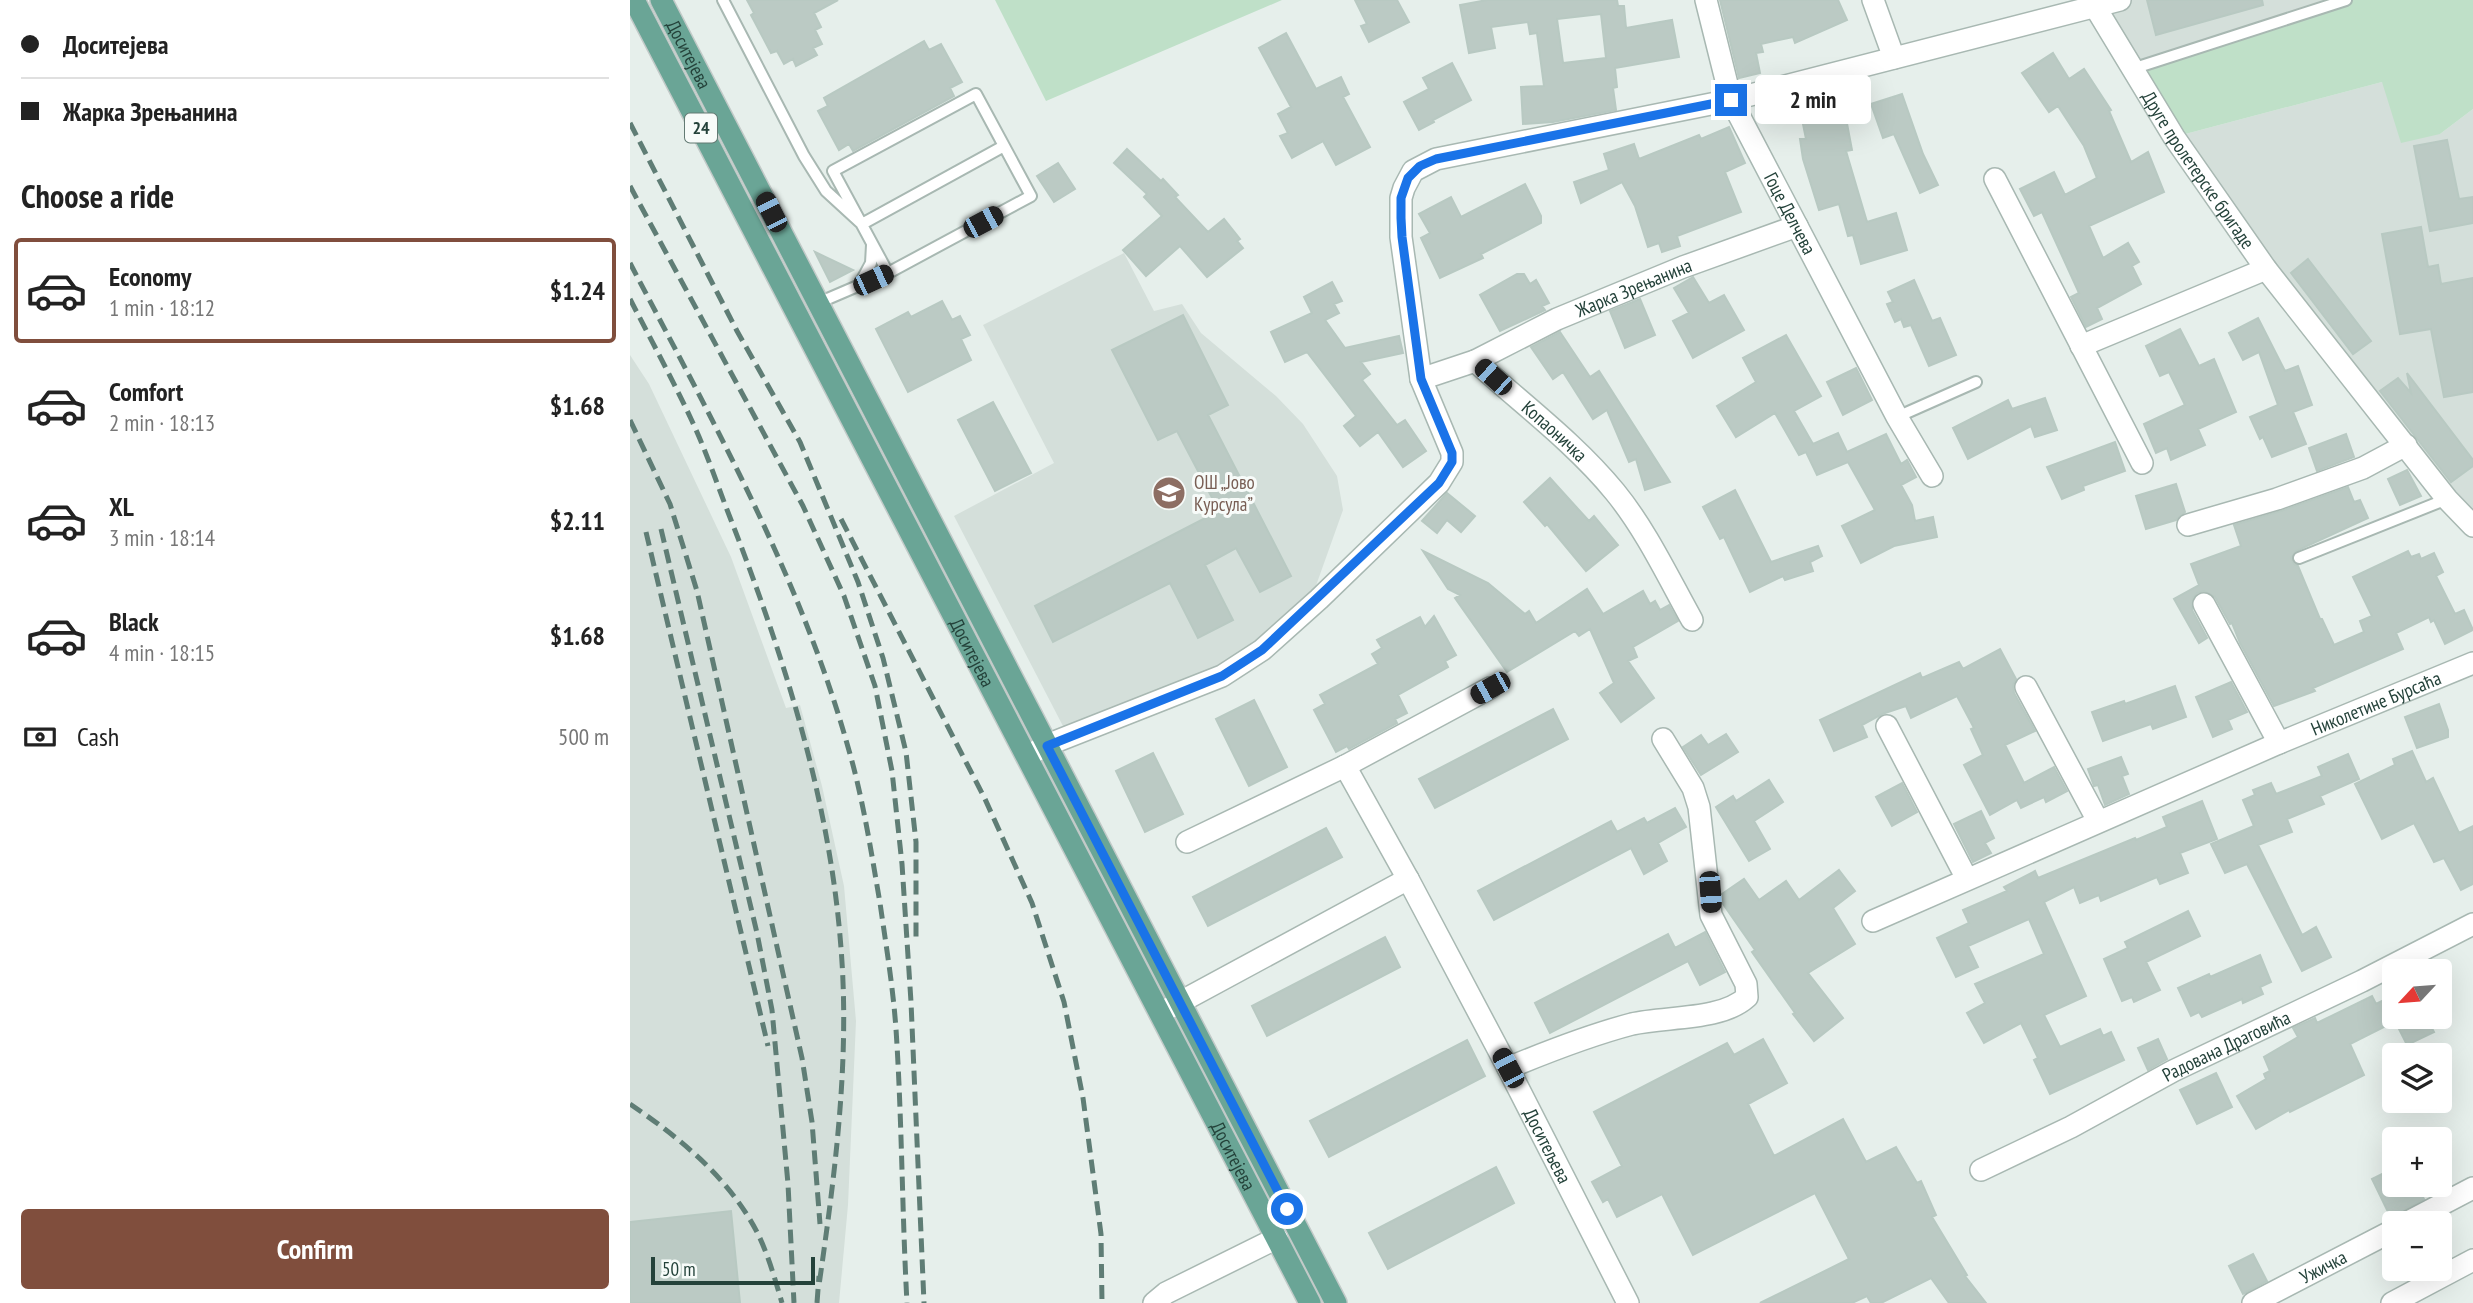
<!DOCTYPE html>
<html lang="en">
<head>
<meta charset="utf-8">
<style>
  :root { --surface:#fff; --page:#f6f6f6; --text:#222; --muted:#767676; --line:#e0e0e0; --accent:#804e3d }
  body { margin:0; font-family:"PT Sans Narrow",sans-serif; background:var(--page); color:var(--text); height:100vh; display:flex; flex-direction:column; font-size:26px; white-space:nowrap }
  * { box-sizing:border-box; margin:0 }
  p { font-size:23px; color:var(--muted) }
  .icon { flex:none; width:38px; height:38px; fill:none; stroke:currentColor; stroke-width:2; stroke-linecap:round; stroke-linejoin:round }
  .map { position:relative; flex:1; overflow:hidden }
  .sheet { display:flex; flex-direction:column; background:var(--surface); width:630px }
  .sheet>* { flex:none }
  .hud { display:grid; align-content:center; height:154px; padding:0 21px; background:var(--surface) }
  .needle { width:46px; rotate:244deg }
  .controls { position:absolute; left:1752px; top:959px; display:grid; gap:14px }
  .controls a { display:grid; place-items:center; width:70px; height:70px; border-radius:7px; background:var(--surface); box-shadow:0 7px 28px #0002; font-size:35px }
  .scale { position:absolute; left:21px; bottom:18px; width:164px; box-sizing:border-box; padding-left:7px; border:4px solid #24423a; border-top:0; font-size:19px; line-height:24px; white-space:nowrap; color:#24423a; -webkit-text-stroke:5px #f7fbf9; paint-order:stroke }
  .end { position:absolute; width:32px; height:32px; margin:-16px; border:9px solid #1a73e8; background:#fff; box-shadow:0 0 0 4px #fff }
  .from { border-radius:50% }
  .bubble { position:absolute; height:49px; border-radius:7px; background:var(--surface); box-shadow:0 7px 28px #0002; font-size:23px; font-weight:700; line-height:49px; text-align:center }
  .car { position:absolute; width:21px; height:42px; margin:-21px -10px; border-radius:9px; box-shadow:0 0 5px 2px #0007; background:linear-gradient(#222 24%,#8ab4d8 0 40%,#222 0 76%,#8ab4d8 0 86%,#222 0) }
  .hud b { display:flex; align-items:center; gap:24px; height:66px; font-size:26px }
  .hud b+b { border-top:2px solid var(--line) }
  .hud i { width:18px; height:18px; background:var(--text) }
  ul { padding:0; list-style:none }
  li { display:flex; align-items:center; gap:21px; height:105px; margin:0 14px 10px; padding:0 7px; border:4px solid transparent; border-radius:7px }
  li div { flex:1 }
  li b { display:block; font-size:26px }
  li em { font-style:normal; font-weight:700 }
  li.active { border-color:var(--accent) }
  li>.icon { width:63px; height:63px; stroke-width:1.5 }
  h2 { padding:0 21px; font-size:32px; line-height:84px }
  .pay { display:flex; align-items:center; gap:18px; height:77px; padding:0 21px; font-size:26px }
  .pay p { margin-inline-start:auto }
  .cta { display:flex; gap:14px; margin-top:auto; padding:14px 21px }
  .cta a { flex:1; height:80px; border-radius:7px; background:var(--accent); color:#fff; font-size:28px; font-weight:700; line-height:80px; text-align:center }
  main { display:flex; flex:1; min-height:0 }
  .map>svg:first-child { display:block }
</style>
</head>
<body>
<main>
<section class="sheet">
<div class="hud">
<b><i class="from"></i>Доситејева</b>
<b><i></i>Жарка Зрењанина</b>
</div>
<h2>Choose a ride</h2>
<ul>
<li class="active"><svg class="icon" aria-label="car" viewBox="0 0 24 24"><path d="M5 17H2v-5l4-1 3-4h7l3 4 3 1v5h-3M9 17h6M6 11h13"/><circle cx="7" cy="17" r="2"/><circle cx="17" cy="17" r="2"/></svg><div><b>Economy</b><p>1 min · 18:12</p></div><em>$1.24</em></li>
<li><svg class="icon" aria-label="car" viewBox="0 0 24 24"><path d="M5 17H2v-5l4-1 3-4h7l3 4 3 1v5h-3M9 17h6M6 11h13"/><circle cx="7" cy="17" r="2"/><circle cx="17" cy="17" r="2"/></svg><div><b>Comfort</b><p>2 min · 18:13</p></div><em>$1.68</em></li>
<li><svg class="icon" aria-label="car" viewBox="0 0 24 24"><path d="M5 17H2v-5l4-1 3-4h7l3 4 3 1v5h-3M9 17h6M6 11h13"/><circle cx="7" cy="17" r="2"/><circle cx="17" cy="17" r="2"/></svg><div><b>XL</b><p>3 min · 18:14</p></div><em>$2.11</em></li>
<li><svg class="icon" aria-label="car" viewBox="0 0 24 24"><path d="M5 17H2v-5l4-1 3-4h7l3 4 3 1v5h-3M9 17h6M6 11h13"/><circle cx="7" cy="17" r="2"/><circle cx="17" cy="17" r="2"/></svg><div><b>Black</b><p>4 min · 18:15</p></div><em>$1.68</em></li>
</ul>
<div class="pay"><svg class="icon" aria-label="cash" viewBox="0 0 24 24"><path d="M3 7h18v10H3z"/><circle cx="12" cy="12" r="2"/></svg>Cash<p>500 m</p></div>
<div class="cta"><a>Confirm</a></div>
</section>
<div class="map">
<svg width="1843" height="1303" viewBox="0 0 1843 1303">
  <rect width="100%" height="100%" fill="#e6efeb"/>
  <path fill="#d4dfda" d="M1490,0h226l-214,69 -37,-61z
    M1752,82l58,52 33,-25v417l-299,-389z
    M494,253l30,58 28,-7 19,29 75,63 27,28 34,52 6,34 -30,84 -58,51 -38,23 -153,60 -110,-212 100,-53 -71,-138z
    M0,355l19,29 82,173 55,151 14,-3 22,81 22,100 12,135 -8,184 -9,98h-209z"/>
  <path fill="#bfe0c8" d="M365,0h287l-236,101z
    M1716,0h127v109l-33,25 -39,9 -19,-61 -208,55 -42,-68z"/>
  <path fill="#bbcac4" stroke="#b8c9c2" stroke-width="2" fill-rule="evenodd" d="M117,0h91l-24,13 7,14 -6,3 7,14 -9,4 4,7 -21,11 -3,-7 -9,5 -7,-13 -6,2 -20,-38 3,-2z
    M725,0h42l12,22 -40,20 -8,-16 6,-2z
    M857,0h130l1,6h6l2,22 46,-8 7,37 -64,11 2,19 -4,1 3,22 -63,12 -30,2 -2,-37 23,-1 -7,-53 -7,1 -2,-12 -37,5 4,21 -26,5 -9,-48zM971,14l5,44 -43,5 -6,-44z
    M1090,0h118l9,20 -52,23 -2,-6 -32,7 2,8 -7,1 4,20 -21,5z
    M1517,0h115l1,5 -107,30z
    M656,33l30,56 25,-12 8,17 -6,3 27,50 -34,18 -13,-24 -31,17 -12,-22 8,-3 -10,-19 13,-7 -32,-59z
    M294,41l5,9 12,-6 21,38 -12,6 4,8 -101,55 -4,-7 -10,6 -21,-39 10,-5 -4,-8z
    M1423,53l16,26 15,-10 27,41 -2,1 22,51 17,-10 16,40 -75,34 14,32 25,-15 11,19 -7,4 9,18 -44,24 5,11 -16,8 -15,-30 8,-4 -37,-81 -8,4 -14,-27 34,-17 11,23 32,-17 -13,-32 -26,-40 -9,6 -27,-39z
    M822,63l19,37 -38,20 1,2 -15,8 -15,-28 25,-13 -6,-11z
    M1272,94l21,60 15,31 -18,8 -26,-59 -11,4 -12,-34z
    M1209,108l1,7 5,-2 7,37 -6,1 21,71 29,-9 11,37 -46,14 -8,-29 -5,1 -9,-32 -20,6 -16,-51 -3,-20h6l-5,-25z
    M1099,127l16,36 -20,9 16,40 -64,24 3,10 -18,6 -3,-9 -11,4 -13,-41 -13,-24 -41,21 -7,-21 35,-12 -5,-16 30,-10 5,15 60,-24 2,4z
    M1817,140l12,59 14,-2v26l-43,8 -16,-85z
    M497,149l34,32 2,-2 15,16 -3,2 33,35 16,-13 16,20 -3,2 6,7 -36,29 -27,-31 -34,30 -23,-26 39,-34 -18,-19 3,-3 -33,-31z
    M428,163l17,26 -21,13 -17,-26z
    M895,184l16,32v7l-60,31 2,4 -43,20 -19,-40 9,-5 -11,-19 32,-17 10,20z
    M1791,227l7,40 10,-2 3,19 32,-6v114l-29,5 -13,-68 -31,5 -18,-100z
    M185,252l38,18 -23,12z
    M1678,259l63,82 -18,13 -62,-81z
    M887,274h7l6,10 6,-4 13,23 -7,3 3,4 -45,21 -20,-36z
    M1063,277l16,26 15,-8 20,35 -51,28 -20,-37 16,-8 -15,-25z
    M1284,280l18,41 8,-3 16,37 -27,11 -18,-41 -7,2 -3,-8 -6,3 -8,-18 6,-2 -5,-10z
    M702,282l10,19 -8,3 5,9 -14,7 20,28 54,-12 4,17 -42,9 9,12 -8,6 35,45 8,-5 21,31 -23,16 -25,-35 -18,14 -16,-20 12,-10 -49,-64 -22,10 -14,-30 41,-19 -8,-16z
    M1010,299l15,36 -30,13 -15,-37z
    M312,301l10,19 8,-4 10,19 -9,4 10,21 -63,32 -32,-63 32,-17 3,5z
    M553,315l45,90 -20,10 83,161 -31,16 -24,-44 -31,17 28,55 -35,18 -28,-55 -117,59 -18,-36 184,-95 -42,-80 -19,9 -46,-90z
    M1628,318l27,53 13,-5 14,39 -19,7 13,32 -34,13 -9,-20 -3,2 -10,-22 28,-12 -19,-53 -16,8 -14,-27z
    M1550,329l19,37 15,-7 22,53 -38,17 7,16 -34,15 -4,-12 -11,5 -12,-29 41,-19 -16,-33 -9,4 -14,-30z
    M930,332l30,45 9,-6 71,111 -25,8 -9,-31 -7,3 -22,-52 -14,9 -30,-47 -10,7 -22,-32z
    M1156,335l35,61 -27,15 19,33 25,-11 9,19 39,-18 15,30 6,-4 9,17 -15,8 11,20 3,16 18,-4 4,20 -43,9 -33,17 -19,-37 33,-16 -27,-48 -31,13 -11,-23 -7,3 -24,-42 -39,24 -19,-31 39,-24 -13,-24z
    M1226,368l16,32 -29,15 -16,-33z
    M1777,373l66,87v6l-22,16 -71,-91 18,-13 13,15z
    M1415,398l12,32 -22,7 -4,-11 -63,33 -15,-31 55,-28 4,9z
    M363,402l38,71 -36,18 -37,-71z
    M1716,434l8,23 -37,14 -8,-23z
    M1485,442l10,29 -42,15 1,4 -22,9 -15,-32z
    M1777,470l14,26 -21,9 -12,-26z
    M920,478l39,43 5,-5 24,29 -32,26 -39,-47 -2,2 -21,-24z
    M1546,484l9,28 -9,8 -30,9 -10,-33z
    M1718,487l6,15 6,-2 8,18 -72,33 -5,7 3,6 4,2 22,53h2l12,26 30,-13 -4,-11 12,-5 -19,-39 55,-26 3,6 8,-3 2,5 13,-6 9,19 -7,4 19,38 9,-4 9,20 -28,14 -11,-24 -3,2 -2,-5 -33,16 7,16 -90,39 2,3 -41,15 -34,-63 -8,-20 -2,1 -15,-27 -11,-6 -7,2 -4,5 -1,12 15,28 -8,5 -25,-44 25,-14 -8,-21 50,-18 -7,-21 47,-14z
    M1105,490l36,72 47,-16 4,10 -12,6 3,9 -28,9 -2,-4 -33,16 -26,-55 -4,2 -17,-32z
    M817,493l28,23 -14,16 -14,-12 -10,13 -15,-12z
    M793,551l65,32 37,31 4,-3 7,12 51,-34 16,25 40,-23 7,13 5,-3 5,9 9,-5 9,16 -45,26 4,10 -9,4 26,37 -33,24 -21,-29 14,-10 -24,-54 -11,7 -4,-5 -68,41 -52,-74 5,-3 -12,-6z
    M804,616l22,39 -11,6 3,6 -50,28 9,18 -12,6 2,4 -48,26 -2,-3 -11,6 -22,-42 11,-6 -5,-9 58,-31 -6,-10 10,-6 -5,-8 43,-23 5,10z
    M1370,649l16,30 -3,7 1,7 21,38 -30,14 19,38 30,-16 13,24 -21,11 -2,-5 -23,11 -4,-8 -27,15 -26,-50 19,-10 -12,-26 3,-1 -17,-32 -46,22 -5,-12 -24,8 -20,11 5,12 -33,14 -14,-31 100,-47 2,5 37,-16 4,7z
    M1601,682l16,30 -19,8 4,9 -19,8 -17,-40z
    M1545,686l11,31 -33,12 -2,-5 -48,17 -11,-29 32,-11 1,3z
    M624,700l33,67 -38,19 -33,-67z
    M1809,704l9,26v7l-31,11 -12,-31z
    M923,709l15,30 -133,69 -16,-29z
    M1096,734l12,18 -37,23 -18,-28 18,-12 7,10z
    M1782,751l14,31 7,-4 26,55 14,-7v58l-12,6 -17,-32 -10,4 -20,-39 -32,16 -27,-55 40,-19 -2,-6z
    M523,753l30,61 -38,18 -29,-61z
    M1718,754l11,25 -39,17 4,8 -37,15 5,13 -34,13 44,90 14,-8 15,30 -29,14 -55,-107 -22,9 -14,-29 43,-18 -11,-26 12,-5 -2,-5 18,-7 5,11 46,-18 -4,-9z
    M1491,757l7,17 -6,2 7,18 -24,11 -7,-20 -4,1 -6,-17z
    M1139,780l14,22 -29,19 16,28 -21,12 -33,-54 17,-11 3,5z
    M1272,783l15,29 -25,14 -16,-29z
    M1572,801l15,38 -37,14 8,20 -28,11 -3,-7 -56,24 -2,-6 -19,8 -6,-16 -30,15 42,94 -42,19 16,32 40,-18 3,7 8,-4 13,28 -74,34 -16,-34 4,-2 -17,-35 -37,20 -17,-30 18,-10 -10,-19 69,-30 -15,-35 -61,27 10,21 -22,10 -19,-39 32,-15 -6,-13 44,-19 -3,-4 31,-16 3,7 97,-40 1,2 31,-13 -4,-10z
    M1045,808l11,19 -28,16 9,18 -23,13 -13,-26 -137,72 -16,-29 133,-70 6,11 27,-14 3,5z
    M1351,811l13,27 -9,5 6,10 -18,9 -19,-38z
    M696,828l16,29 -134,69 -15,-29z
    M1209,870l16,21 -22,17 22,36 -47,29 35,45 -29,23 -21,-27 2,-1 -43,-61 3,-2 -32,-46 -1,-10 22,-15 15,21 27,-19 13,19z
    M1558,911l12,25 -54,26 14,28 -26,12 -2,-5 -10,4 -18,-42 24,-11 -3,-6z
    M1075,932l20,40 -25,13 -12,-24 -138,72 -15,-30 133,-69 7,14z
    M755,937l15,30 -133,69 -15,-30z
    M1630,955l11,27 -11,5 3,7 -20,9 -1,-4 -40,18 -3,-5 -8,4 -13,-28 31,-14 1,3z
    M1764,995v22h32l8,15 -27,13 -13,-26v3l-44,22 14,31 -74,37 -1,-2 -33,19 -19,-33 29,-17 -2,-5 6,-3 -6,-14 34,-20 -5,-9 22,-10 2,5 55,-27 4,8z
    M1133,1039l24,44 -39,21 26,52 69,-37 23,43 30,-15 21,36 4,-2 15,34 -4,2 35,58 -2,1 21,27h-37l-18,-25 -50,25h-10l-4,-7 -15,7h-92l89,-44 -34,-66 -122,62 -31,-61 -45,23 -9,-18 -5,3 -11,-20 30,-16 -28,-54 133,-69 7,12z
    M1528,1039l9,20 -19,11 -10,-22z
    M837,1040l18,36 -156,81 -19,-36z
    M1586,1073l16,34 -35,17 -17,-34z
    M866,1167l18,36 -126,66 -19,-36z
    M1764,1168v17h23l7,14 -33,19 -19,-39z
    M101,1211l9,92h-110v-81z
    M1623,1254l14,27 -24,13 -14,-28z"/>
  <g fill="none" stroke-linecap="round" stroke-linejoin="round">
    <defs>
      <path id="lane" d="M93,0l81,156 22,35 36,33 142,-78
        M1502,69l214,-69
        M346,94l55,102 -143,77 -55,-102z
        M228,287l13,-24 1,-18
        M188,303l70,-30
        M1267,417l79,-35
        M1669,558l148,-59"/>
      <g id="street">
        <path id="s1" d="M1076,0l25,100 166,317 35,59"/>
        <path d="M1243,0l21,58"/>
        <path id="s2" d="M1461,0l83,137 92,132 181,230 26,27"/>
        <path d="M1365,179l147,284"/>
        <path d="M1451,346l185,-77"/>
        <path id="s3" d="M845,361l82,-42 126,-52 114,-41"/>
        <path id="s4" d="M791,379l54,-18c46,42 100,82 140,131 31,38 53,85 77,128"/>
        <path d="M1558,525l89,-26 86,-31 43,-23"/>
        <path d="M1574,604l75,139"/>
        <path d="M1396,687l72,134"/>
        <path d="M1257,726l80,153"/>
        <path d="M397,756l20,-11 175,-69 40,-26 57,-51 120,-116 13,-21v-9l-31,-74 -20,-142v-39l3,-10 9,-17 23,-12 295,-59 389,-100"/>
        <path d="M715,766l63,113"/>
        <path d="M557,842l158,-76 145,-78"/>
        <path id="s5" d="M1243,921l406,-178 194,-80"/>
        <path id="s6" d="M530,1013l248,-134 100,189 120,235"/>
        <path d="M878,1068c41,-17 82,-33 124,-44 34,-8 89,-3 115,-27l-1,-13 -35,-69 -12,-108 -6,-19 -30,-49"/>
        <path id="s7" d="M1351,1170l90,-43 102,-56 189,-90 111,-57"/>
        <path d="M1776,1223l67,-35"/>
        <path d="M524,1303l12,-10 111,-55"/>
        <path id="s8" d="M1623,1303l141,-73"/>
        <path d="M1762,1303l81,-43"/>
      </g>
      <g id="primary">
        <path id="s9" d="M4,0l676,1303"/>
        <path id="s10" d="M31,0l675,1303"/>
      </g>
    </defs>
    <use href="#lane" stroke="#a8b8b2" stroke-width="14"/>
    <use href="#street" stroke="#a8b8b2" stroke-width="24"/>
    <use href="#primary" stroke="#c2cac8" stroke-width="24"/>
    <use href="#lane" stroke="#fff" stroke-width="10"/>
    <use href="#street" stroke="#fff" stroke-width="21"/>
    <use href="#primary" stroke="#6aa596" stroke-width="21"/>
    <path stroke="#5f7d75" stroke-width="5" stroke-dasharray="14 7" stroke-linecap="butt" d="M0,123l107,208 63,111 58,140 25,76 23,94 10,90v95
      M0,186l173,320 41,90 31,90 17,85 10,93 9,138 13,301
      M0,263c82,157 170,313 218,484 15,51 23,104 32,156 6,42 13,84 16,126 6,91 6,183 11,274
      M0,299c21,41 43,81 62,122 15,32 26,66 39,99 53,136 99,281 110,428 9,112 -6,226 -22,337
      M0,420l40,84 27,87 105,467 10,64 8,102
      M211,519l144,280 47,104 32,99 19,96 18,136 1,69
      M31,529l96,404 15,77 16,174 6,119
      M16,532l122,514
      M0,1104c51,35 98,73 127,128 11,22 18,47 25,71
      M187,1303l2,-27"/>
  </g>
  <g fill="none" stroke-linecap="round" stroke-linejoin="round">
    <path stroke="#1a73e8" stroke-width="9" d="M657,1209l-240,-463 175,-70 40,-26 177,-167 13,-21v-9l-31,-74 -19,-142 -1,-19v-20l7,-20 12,-12 16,-7 295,-59"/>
  </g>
  <defs>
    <symbol id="school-disc" viewBox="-11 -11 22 22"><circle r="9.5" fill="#8d6e63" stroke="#f7fbf9"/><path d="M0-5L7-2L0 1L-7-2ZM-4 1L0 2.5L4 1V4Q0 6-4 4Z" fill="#fff"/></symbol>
  </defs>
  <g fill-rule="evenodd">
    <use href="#school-disc" x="520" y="474" width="38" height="38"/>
  </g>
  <g text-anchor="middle" stroke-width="6" stroke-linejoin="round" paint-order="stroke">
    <rect fill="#f7fbf9" stroke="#637a73" stroke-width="2" x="55" y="113.5" width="32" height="29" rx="5"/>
    <g font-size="18" font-weight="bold" fill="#24423a">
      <text x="71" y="134">24</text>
    </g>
    <g font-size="19" fill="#24423a" stroke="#f7fbf9">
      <text dy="7" stroke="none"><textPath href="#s10" startOffset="61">Доситејева</textPath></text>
      <text dy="7" stroke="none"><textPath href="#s2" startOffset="201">Друге пролетерске бригаде</textPath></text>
      <text dy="7" stroke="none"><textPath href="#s1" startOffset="231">Гоце Делчева</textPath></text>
      <text dy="7" stroke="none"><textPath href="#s3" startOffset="175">Жарка Зрењанина</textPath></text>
      <text dy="7" stroke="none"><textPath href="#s4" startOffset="163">Копаоничка</textPath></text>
      <text dy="7" stroke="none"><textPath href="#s9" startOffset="735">Доситејева</textPath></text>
      <text dy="7" stroke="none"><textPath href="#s5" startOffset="548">Николетине Бурсаћа</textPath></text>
      <text dy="7" stroke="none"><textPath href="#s7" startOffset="275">Радована Драговића</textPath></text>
      <text dy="7" stroke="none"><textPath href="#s6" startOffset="583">Доситељева</textPath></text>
      <text dy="7" stroke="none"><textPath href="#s9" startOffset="1302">Доситејева</textPath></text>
      <text dy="7" stroke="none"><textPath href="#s8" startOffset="79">Ужичка</textPath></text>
    </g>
    <g font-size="19" fill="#785e54" stroke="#f7fbf9" text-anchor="start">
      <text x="564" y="489">ОШ „Јово<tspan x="564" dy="22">Курсула”</tspan></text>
    </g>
  </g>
</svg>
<div class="controls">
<a><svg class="needle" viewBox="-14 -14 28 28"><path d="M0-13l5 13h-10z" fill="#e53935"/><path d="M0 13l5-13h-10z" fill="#767676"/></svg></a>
<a><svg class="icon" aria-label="layers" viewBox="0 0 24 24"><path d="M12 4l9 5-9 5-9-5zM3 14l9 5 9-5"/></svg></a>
<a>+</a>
<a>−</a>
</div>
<div class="scale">50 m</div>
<i class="end from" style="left:657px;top:1209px"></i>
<i class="end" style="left:1101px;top:100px"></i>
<div class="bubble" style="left:1125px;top:75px;width:116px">2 min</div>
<i class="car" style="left:141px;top:212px;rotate:333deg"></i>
<i class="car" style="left:353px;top:222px;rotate:62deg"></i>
<i class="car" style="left:243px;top:280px;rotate:65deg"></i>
<i class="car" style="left:863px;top:377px;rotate:312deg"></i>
<i class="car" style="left:860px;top:688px;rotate:241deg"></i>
<i class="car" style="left:1080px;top:892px;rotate:176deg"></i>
<i class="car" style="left:878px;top:1068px;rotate:332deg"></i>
</div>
</main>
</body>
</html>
